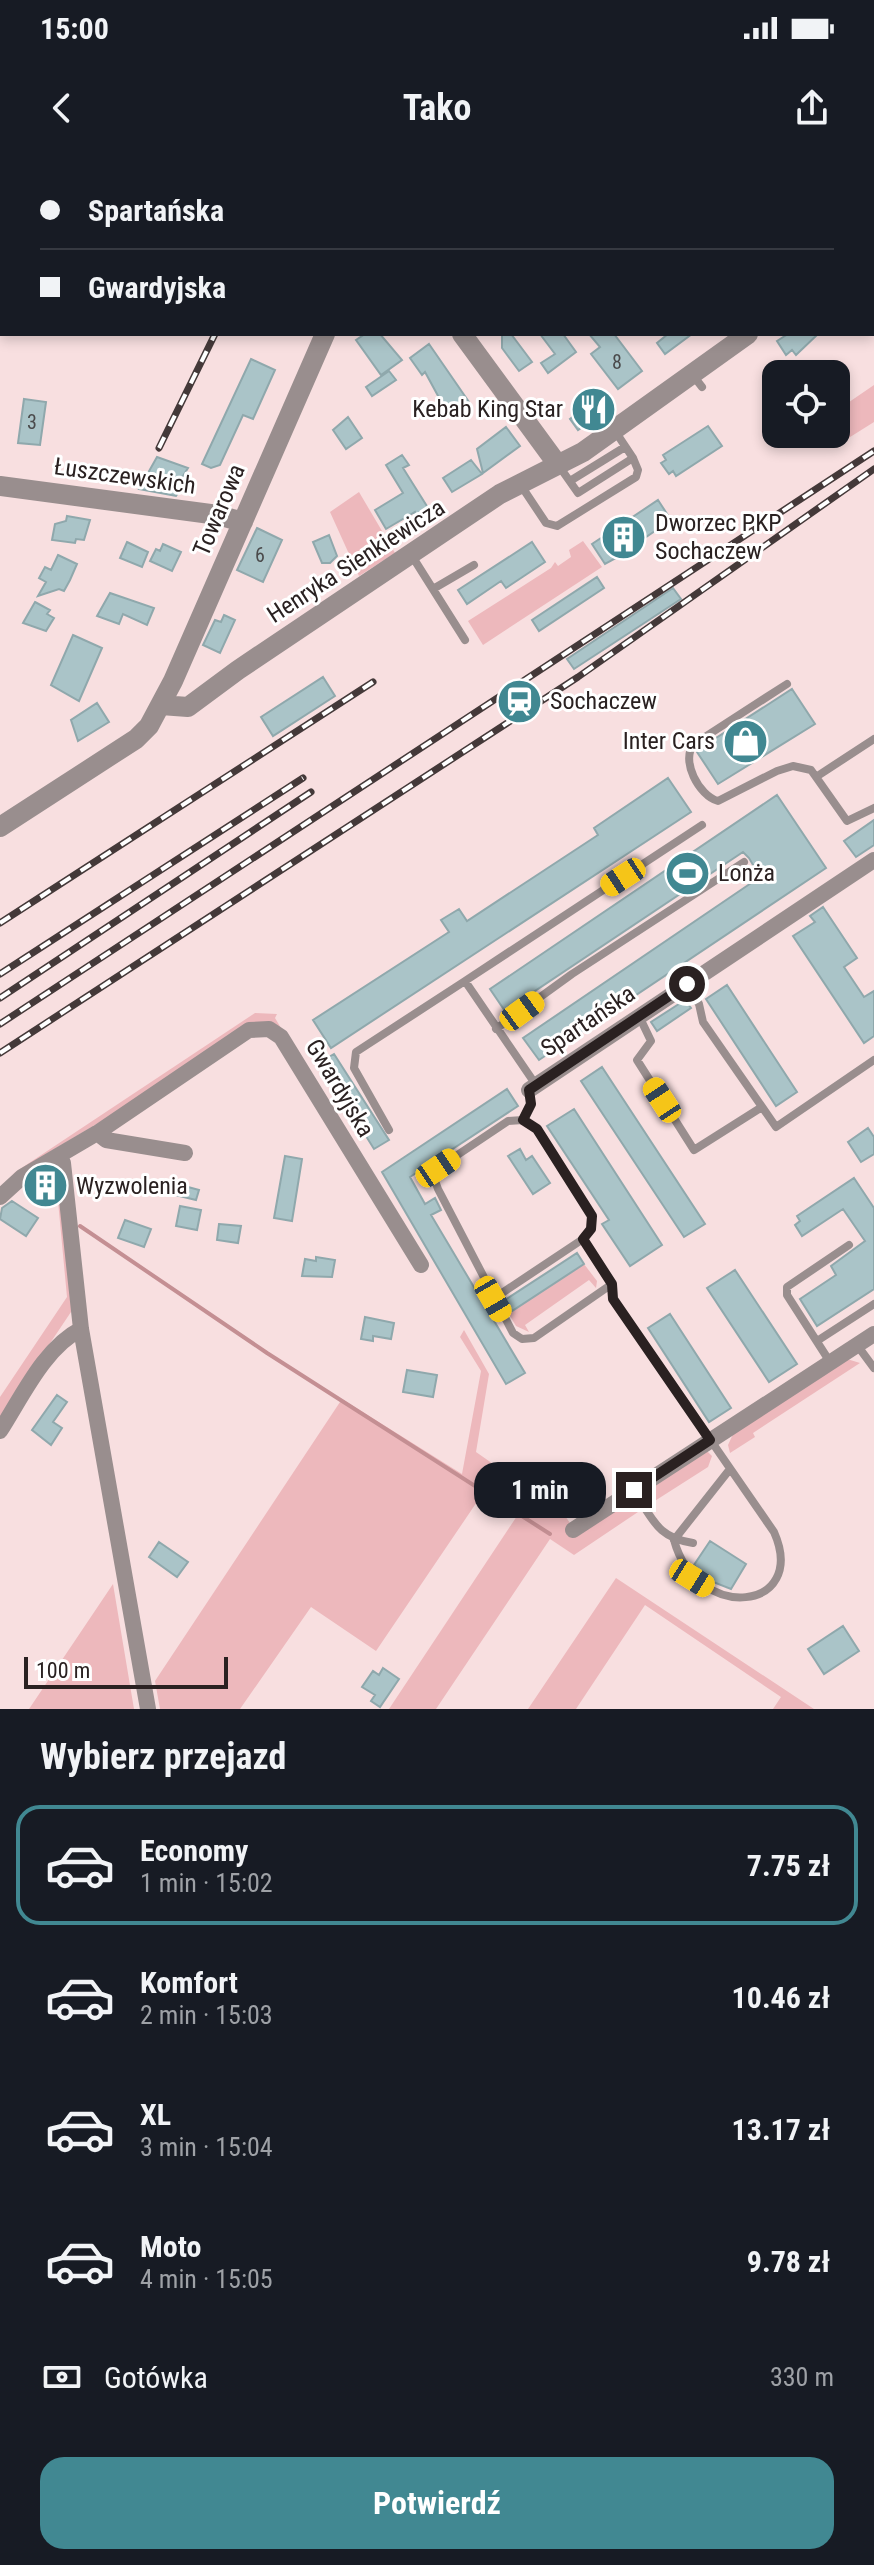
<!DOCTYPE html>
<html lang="pl">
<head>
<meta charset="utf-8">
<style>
  :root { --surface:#171b24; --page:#242831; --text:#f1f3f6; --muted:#9ea1a6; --line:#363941; --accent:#418892 }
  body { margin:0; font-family:"Roboto Condensed",sans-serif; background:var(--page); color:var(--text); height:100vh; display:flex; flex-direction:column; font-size:30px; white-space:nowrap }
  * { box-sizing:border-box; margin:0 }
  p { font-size:26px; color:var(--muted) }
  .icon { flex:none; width:44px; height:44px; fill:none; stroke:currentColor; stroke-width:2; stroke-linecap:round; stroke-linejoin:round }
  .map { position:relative; height:1549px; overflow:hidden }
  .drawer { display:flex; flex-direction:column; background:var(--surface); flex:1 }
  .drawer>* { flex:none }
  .banner { position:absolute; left:0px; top:0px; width:874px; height:176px; box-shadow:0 4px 12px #0003; display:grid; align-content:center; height:176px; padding:0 40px; background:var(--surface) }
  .tools { position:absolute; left:762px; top:200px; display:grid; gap:16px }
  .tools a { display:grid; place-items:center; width:88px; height:88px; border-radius:16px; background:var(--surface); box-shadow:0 4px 12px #0003; font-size:40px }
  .scale { position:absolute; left:24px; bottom:20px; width:204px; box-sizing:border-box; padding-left:8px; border:4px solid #2a2121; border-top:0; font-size:22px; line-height:28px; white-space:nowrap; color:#2a2121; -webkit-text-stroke:6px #fff; paint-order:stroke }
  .end { position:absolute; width:36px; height:36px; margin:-18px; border:10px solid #2a2121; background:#fff; box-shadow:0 0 0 4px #fff }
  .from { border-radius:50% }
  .bubble { position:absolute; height:56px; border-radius:24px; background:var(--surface); box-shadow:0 4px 12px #0003; font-size:26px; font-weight:700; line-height:56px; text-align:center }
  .car { position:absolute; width:24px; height:48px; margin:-24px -12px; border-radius:10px; box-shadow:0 0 6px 2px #0007; background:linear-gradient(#f5c518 24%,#345 0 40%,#f5c518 0 76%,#345 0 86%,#f5c518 0) }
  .banner b { display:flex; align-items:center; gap:28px; height:76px; font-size:30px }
  .banner b+b { border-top:2px solid var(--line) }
  .banner i { width:20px; height:20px; background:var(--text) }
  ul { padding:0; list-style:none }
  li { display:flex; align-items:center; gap:24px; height:120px; margin:0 16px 12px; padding:0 24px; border:4px solid transparent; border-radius:24px }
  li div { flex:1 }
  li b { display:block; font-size:30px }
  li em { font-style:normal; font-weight:700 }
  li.current { border-color:var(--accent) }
  li>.icon { width:72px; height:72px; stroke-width:1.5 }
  h2 { padding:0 40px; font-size:36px; line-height:96px }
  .pay { display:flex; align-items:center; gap:20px; height:88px; padding:0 40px; font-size:30px }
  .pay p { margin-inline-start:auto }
  .primary-button { display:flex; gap:16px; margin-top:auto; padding:16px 40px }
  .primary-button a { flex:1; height:92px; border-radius:24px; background:var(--accent); color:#fff; font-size:32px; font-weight:700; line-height:92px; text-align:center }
  .status { display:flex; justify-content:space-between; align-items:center; height:56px; padding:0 40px; background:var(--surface); direction:ltr }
  .status svg { height:22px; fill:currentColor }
  header { display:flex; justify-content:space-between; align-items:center; height:104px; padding:0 40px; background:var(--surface); font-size:36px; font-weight:700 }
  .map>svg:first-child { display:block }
</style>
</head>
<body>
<div class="status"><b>15:00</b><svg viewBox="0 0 49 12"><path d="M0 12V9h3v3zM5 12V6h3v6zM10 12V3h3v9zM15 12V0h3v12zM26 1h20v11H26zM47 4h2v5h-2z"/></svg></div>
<header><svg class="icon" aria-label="back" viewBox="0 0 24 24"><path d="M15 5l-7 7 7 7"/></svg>Tako<svg class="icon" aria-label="share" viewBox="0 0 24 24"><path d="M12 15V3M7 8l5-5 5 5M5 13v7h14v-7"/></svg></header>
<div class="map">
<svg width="874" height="1549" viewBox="0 0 874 1549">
  <rect width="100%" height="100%" fill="#f8dfe0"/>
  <path fill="#edb8bc" d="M874,225v37l-35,22 -9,-10h6v-23z
    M359,332l36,61 -36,23 -29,-64z
    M583,381l19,26 -119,78 -15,-24 83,-53 4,-6 3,4 13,-9 -2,-7z
    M255,853l22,1 -2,4 6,10 -15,-5 -255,152z
    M47,1007l13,7 13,135 -73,109v-21l67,-100 -12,-128z
    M584,1104l13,17 -1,7 -7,-8 -64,45 4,7 -13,-6 -12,-20 1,-6 7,11z
    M464,1170l25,44 -13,78 87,61 14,20 49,-29 12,8 -64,43 -24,-16 -114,170h-47l128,-193 -34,-23 -107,158 -65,-44 -71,102h-80l-5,-28 187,-282 120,75 19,-103 -21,-34z
    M847,1199l13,4 -107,70 2,4 -25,16 -2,-8 6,-13z
    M707,1291l5,5 -4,11 -58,37v-17z
    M616,1418l198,131h-41l8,-12 -136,-92 -69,104h-48z
    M113,1424l21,125h-105z"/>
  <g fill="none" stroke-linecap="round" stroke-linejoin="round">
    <path stroke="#c48f93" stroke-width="4" d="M80,1066l187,127 283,181"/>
  </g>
  <path fill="#aac4c8" stroke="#8fa8ac" stroke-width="2" d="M365,174h15l22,26 -21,15 -25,-35z
    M502,174h9l21,28 -13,9 -17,-23z
    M540,174h23l13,18 -28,21 -7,-10 14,-9z
    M589,174h25l28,37 -24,18 -27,-35 9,-7z
    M668,174h24l-27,20 -8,-11z
    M788,174h30l-22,21 -4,-5 -6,5 -9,-14z
    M429,184l40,58 -20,14 -24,-44 -3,3 -12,-17z
    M251,199l24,11 -22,49 -10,-4 -23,50 -9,3 -9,-4z
    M389,211l7,9 -24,16 -6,-9z
    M602,235l8,12 -32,23 -8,-11z
    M24,239l22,3 -6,43 -22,-2z
    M348,257l14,21 -16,11 -13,-19z
    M708,266l14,20 -46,30 -3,-5 -4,3 -8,-11 5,-3 -3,-5z
    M506,267l14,19 -37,27 -6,-24z
    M402,295l7,10 -6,3 27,43 -12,7 -3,-6 -29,17 -11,-19 28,-17 -17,-28z
    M157,297l31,11 -12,19 4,3 -4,6 -37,-7z
    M471,300l11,14 -30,18 -9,-14z
    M658,340l13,20 -35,24 2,2 -33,18 -13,-20z
    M67,356l23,4 -6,20 -8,-1 -1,4 -23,-3 3,-16 11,-3z
    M257,368l25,12 -19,42 -26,-12z
    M329,375l8,21 -7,7h-8l-9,-21z
    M127,382l21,10 -6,15 -22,-9z
    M532,382l13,20 -39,26 -5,-7 -34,23 -9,-14z
    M163,384l18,8 -9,19 -22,-10 6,-12 4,2z
    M58,395l19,9 -7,16 -6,11 -5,-2 -21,7 8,-14 -7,-4 6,-11 6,3z
    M597,417l7,11 -65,43 -7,-11z
    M673,428l8,11 -107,70 -7,-10z
    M110,433l44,15 -7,17 -24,-11 -4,10 -22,-8z
    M35,442l15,8 -3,4 7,4 -8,13 -23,-8z
    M224,455l11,5 -15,33 -17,-8 12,-25 6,2z
    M73,475l29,13 -23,53 -28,-16z
    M323,517l12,19 -62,40 -12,-19z
    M792,529l23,35 -97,60 -21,-32 2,-3z
    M97,543l12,19 -31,19 -7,-21z
    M668,618l23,34 -360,236 -18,-28 136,-88 -8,-12 18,-11 8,12 131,-86 -4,-7z
    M777,635l49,73 -287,192 -16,-22 237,-161 -11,-19 -6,-6 -238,159 -15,-22z
    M874,660v25l-18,12 -12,-16z
    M823,747l34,51 -13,9 20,30 10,-6v45l-10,7 -71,-107 22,-14 -5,-6z
    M727,825l70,107 -21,14 -70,-107z
    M685,840l6,8 -34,23 -6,-9z
    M334,894l55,86 -15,9 -54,-87z
    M602,907l103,157 -21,13 -103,-156z
    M507,929l11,17 -108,71 15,27 10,-6 6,12 -10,5 94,158 -19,11 -124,-212z
    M574,949l88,136 -32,21 -28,-42 7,-4 -62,-94z
    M868,968l6,9v17l-13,8 -13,-20z
    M520,989l6,11 6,-4 18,27 -17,11 -25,-38z
    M285,996l17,3 -10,62 -18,-3z
    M854,1018l20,30v81l-57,37 -17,-27 36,-24 -5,-9 34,-25 -22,-32 -41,27 -7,-11 5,-4 -3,-5z
    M166,1021l33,9 -3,10 -33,-8z
    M12,1041l26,17 -12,18 -26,-17 2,-11z
    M180,1046l21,4 -4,20 -21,-4z
    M125,1060l26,9 -7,18 -26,-9z
    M219,1064l22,2 -3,17 -21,-3z
    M577,1093l7,11 -72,47 -7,-11z
    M316,1097l19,3 -3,17 -30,-1 3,-17 11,2z
    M735,1110l62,94 -28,18 -62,-94z
    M670,1154l61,94 -22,14 -61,-94z
    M365,1157l29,6 -3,16 -18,-3v5l-12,-2z
    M407,1210l30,5 -4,22 -30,-5z
    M57,1235l10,7 -14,20 9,6 -11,17 -19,-15z
    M710,1381l36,23 -15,25 -23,-9 -14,-15z
    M159,1382l29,20 -11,15 -28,-20z
    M843,1466l16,25 -35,23 -16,-25z
    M383,1508l16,11 -19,28 -9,-6 4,-6 -13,-8 11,-16 6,4z"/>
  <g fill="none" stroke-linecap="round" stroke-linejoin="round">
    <path stroke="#998e8e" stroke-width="8" d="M348,0l4,2
      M872,131h2
      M692,214l10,13
      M559,306l19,27 55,-35 -18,-27
      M570,321l55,-34
      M520,324l26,39 11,3 79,-49 2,-7 -5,-12
      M412,396l53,84
      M433,429l41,-24
      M787,524l-93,60c-14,16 5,52 24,57l59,-30 16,-5 18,4 5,7
      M874,579l-58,38 31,44 27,-13
      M465,821l237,-156
      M687,825l12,19 4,18 73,105 98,-67
      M639,856l12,25 -14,19 57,90 68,-43
      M496,869l76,-55 172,-112
      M523,960l8,-16 -2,-14
      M389,970l-35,-62 2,-16 109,-71 71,104
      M612,1124l-78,54 -12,1 -9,-6 -75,-144 -4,-11 4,-10 70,-47 15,-1 14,9 55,87 -1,13 -8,10 29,45 1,15 161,233c35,79 -77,92 -100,8
      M493,1139l90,-60
      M817,1181l57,-37
      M857,1185l17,23
      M830,1202l-43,-67v-8l62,-42
      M634,1331c19,28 23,47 59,52
      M674,1380l56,-71"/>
    <path stroke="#998e8e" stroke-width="16" d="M436,0l2,2
      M613,0l1,2
      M532,2l3,-2
      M529,930l345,-230
      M97,973l9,7 79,13
      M59,996l4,7 18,166 67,380
      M0,1037l22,-20 75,-44 152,-103 20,-1 12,8 140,228
      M0,1271c22,-34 44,-83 81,-102
      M573,1370l301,-196"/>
    <path stroke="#998e8e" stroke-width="20" d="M406,2l1,-2
      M872,76l2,-1
      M462,174l96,131
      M0,326l218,29 25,7
      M161,545l27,2 50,-37 262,-176 83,-42 165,-118
      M0,667l136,-88 13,-13 24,-45 152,-347"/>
    <defs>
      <path id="rail" d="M284,2l1,-2
        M312,2l1,-2
        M332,2l1,-2
        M159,288l56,-114
        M0,763l373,-241
        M0,814l303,-196
        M0,838l311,-206
        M0,864l874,-573
        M0,893l578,-376 296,-208"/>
    </defs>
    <use href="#rail" stroke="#443939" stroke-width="7"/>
    <use href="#rail" stroke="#fff" stroke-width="4" stroke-dasharray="12" stroke-linecap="butt"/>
  </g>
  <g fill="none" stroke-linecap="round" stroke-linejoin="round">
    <path stroke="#2a2121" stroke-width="10" d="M634,1330l76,-50 -97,-141 -1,-15 -29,-45 8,-10 1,-13 -55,-87 -14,-9 8,-16 -2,-14 158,-106"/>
  </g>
  <defs>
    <symbol id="restaurant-disc" viewBox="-11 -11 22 22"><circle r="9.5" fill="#418892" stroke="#fff"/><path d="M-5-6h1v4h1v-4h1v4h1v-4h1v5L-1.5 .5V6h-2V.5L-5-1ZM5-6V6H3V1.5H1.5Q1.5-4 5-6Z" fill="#fff"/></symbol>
    <symbol id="building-disc" viewBox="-11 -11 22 22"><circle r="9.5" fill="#418892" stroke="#fff"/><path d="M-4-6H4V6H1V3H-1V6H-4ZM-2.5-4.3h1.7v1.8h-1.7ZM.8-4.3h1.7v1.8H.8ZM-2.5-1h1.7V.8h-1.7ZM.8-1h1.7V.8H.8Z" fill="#fff"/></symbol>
    <symbol id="station-disc" viewBox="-11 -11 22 22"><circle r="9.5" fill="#418892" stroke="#fff"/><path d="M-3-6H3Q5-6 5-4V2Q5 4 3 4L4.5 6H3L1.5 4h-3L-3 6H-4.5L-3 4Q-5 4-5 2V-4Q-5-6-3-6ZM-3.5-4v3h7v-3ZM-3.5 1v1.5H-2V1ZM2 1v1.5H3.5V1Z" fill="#fff"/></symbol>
    <symbol id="shop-disc" viewBox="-11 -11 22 22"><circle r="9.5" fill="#418892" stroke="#fff"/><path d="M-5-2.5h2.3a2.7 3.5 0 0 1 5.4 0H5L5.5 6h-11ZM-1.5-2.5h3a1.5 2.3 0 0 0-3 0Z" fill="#fff"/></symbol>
    <symbol id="stadium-disc" viewBox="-11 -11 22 22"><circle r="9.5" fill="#418892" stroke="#fff"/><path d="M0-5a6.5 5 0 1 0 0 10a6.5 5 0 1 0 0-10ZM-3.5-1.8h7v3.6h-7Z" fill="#fff"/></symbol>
  </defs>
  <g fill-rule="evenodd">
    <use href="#restaurant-disc" x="568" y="224" width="51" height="51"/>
    <use href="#building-disc" x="598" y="352" width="51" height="51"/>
    <use href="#station-disc" x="494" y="516" width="51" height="51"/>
    <use href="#shop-disc" x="720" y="556" width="51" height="51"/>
    <use href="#stadium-disc" x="662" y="688" width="51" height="51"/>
    <use href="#building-disc" x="20" y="1000" width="51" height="51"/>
  </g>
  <g text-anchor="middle" stroke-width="6" stroke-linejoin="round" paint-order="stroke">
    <g font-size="20" fill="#4a4a4b">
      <text x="617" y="209">8</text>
      <text x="32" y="269">3</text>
      <text x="260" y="402">6</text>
    </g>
    <g font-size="24" fill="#2a2121" stroke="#fff" text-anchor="start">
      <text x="563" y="257" text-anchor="end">Kebab King Star</text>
      <text x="655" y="371">Dworzec PKP<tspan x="655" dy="28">Sochaczew</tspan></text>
      <text x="550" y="549">Sochaczew</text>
      <text x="715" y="589" text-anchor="end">Inter Cars</text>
      <text x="718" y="721">Lonża</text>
      <text x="76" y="1034">Wyzwolenia</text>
    </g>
    <g font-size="24" fill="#2a2121" stroke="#fff">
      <text transform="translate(125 316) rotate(8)" y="8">Łuszczewskich</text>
      <text transform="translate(219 350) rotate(-67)" y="8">Towarowa</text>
      <text transform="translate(356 401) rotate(-33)" y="8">Henryka Sienkiewicza</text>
      <text transform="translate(588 861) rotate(-34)" y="8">Spartańska</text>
      <text transform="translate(340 928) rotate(59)" y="8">Gwardyjska</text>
    </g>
  </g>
</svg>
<div class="tools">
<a><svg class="icon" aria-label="locate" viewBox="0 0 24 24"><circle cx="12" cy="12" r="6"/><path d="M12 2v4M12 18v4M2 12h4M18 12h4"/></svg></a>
</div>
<div class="scale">100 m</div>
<i class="end from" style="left:687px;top:824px"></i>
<i class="end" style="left:634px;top:1330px"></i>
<div class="bubble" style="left:474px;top:1302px;width:132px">1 min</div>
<i class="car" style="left:623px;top:717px;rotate:237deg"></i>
<i class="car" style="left:522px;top:851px;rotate:54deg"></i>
<i class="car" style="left:662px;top:940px;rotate:327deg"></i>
<i class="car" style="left:438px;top:1008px;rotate:56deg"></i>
<i class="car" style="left:493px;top:1139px;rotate:150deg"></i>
<i class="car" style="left:692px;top:1418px;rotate:122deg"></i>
<div class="banner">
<b><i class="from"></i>Spartańska</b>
<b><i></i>Gwardyjska</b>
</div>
</div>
<section class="drawer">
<h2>Wybierz przejazd</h2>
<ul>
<li class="current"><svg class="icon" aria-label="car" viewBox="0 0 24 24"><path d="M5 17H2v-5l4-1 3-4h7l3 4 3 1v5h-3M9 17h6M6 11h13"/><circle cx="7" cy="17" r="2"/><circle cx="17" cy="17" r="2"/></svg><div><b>Economy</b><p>1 min · 15:02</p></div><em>7.75 zł</em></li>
<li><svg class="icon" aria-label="car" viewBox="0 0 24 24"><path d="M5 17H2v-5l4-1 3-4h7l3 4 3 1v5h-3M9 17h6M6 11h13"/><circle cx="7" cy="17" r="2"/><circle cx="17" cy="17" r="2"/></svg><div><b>Komfort</b><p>2 min · 15:03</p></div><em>10.46 zł</em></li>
<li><svg class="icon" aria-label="car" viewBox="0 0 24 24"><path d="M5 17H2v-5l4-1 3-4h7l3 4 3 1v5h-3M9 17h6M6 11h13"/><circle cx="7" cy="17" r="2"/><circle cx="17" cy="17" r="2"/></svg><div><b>XL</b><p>3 min · 15:04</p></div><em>13.17 zł</em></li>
<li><svg class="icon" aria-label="car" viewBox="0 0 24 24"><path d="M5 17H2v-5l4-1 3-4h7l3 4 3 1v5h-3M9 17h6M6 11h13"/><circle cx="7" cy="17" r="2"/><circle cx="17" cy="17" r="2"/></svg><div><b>Moto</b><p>4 min · 15:05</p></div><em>9.78 zł</em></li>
</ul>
<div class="pay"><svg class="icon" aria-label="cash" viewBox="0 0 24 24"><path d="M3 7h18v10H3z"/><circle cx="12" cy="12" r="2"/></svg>Gotówka<p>330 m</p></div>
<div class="primary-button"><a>Potwierdź</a></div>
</section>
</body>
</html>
